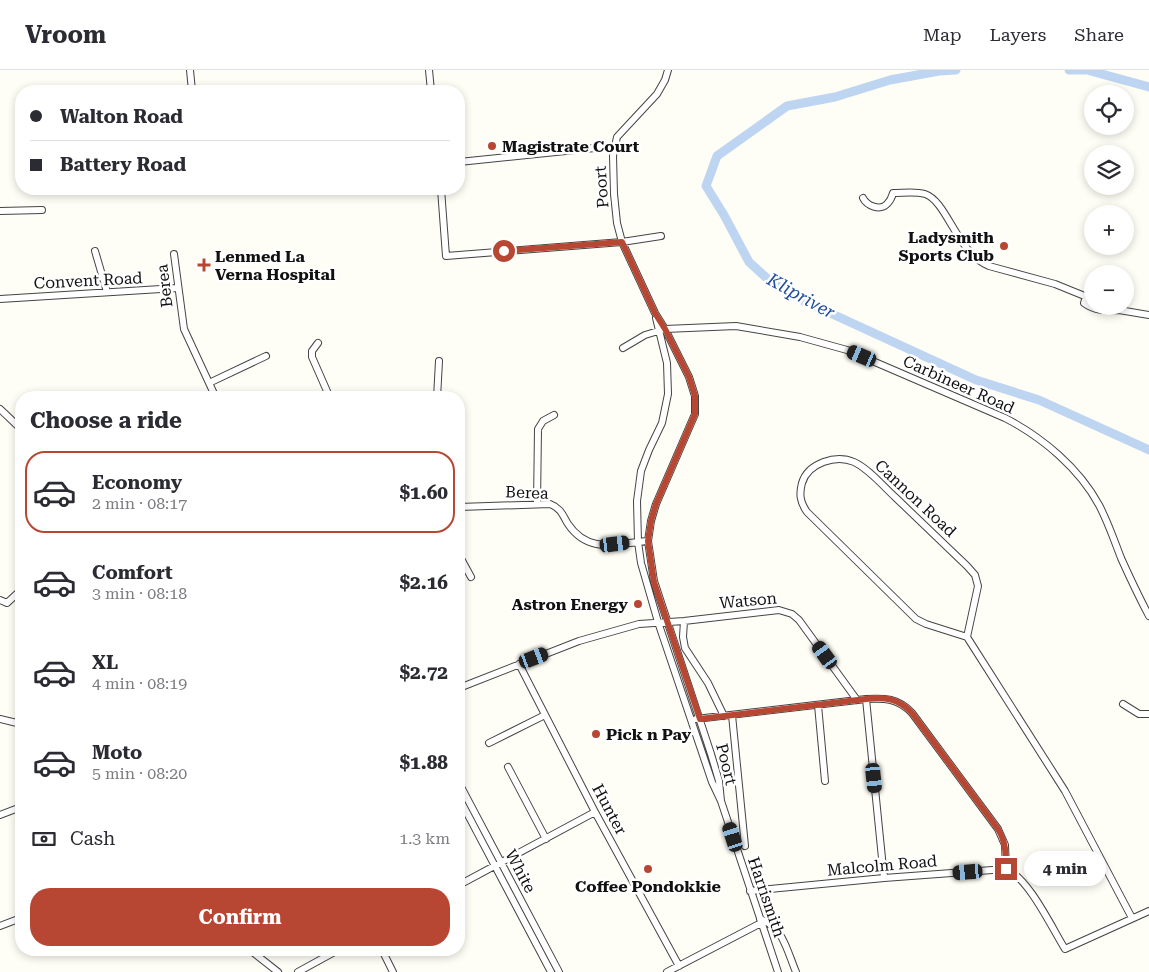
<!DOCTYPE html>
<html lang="en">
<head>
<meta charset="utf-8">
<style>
  :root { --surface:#fff; --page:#f7f7f7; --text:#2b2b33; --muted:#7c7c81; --line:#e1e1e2; --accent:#b74633 }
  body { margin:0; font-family:"Roboto Serif",serif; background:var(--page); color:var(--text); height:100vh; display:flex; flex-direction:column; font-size:19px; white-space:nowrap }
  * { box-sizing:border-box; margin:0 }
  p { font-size:16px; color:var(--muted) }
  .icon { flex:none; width:28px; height:28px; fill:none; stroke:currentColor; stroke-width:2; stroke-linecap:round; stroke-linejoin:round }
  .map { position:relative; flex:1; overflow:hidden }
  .drawer { position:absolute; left:15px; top:321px; width:450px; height:565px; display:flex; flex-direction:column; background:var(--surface); border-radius:20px; box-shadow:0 2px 8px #0003 }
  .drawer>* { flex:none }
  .hud { position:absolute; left:15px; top:15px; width:450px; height:110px; border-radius:20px; box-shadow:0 2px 8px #0003; display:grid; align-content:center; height:110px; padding:0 15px; background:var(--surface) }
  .buttons { position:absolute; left:1084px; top:15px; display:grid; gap:10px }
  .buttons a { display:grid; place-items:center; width:50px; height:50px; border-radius:50%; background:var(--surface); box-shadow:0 2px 8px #0003; font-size:25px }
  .end { position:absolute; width:22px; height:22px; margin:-11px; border:6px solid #b74633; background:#fff; box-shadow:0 0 0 2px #fff }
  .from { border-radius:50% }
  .bubble { position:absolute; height:35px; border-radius:18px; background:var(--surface); box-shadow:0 2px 8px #0003; font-size:16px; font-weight:700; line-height:35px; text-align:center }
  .car { position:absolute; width:15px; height:30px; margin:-15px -8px; border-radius:6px; box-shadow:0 0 4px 1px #0007; background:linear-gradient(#222 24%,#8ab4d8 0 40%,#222 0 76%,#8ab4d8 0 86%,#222 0) }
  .hud b { display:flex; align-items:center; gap:18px; height:48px; font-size:19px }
  .hud b+b { border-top:1px solid var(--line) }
  .hud i { width:12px; height:12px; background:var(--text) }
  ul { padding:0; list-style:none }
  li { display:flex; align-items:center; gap:15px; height:82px; margin:0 10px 8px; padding:0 5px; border:2px solid transparent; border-radius:20px }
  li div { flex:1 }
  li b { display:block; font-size:19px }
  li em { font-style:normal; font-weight:700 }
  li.current { border-color:var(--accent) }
  li>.icon { width:45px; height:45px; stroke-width:1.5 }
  h2 { padding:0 15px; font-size:22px; line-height:60px }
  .pay { display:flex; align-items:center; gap:12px; height:55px; padding:0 15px; font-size:19px }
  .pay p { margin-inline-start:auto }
  .button { display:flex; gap:10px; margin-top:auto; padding:10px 15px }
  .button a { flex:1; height:58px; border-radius:20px; background:var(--accent); color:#fff; font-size:20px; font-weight:700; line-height:58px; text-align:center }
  header { display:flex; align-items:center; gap:30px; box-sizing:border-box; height:70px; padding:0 25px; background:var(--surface); border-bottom:1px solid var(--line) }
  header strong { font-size:24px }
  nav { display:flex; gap:28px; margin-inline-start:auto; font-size:18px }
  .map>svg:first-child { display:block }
</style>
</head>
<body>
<header>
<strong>Vroom</strong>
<nav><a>Map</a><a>Layers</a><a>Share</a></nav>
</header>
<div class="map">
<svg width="1149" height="902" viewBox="0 0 1149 902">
  <rect width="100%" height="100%" fill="#fefef6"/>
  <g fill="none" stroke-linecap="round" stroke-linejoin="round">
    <path stroke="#bed5f2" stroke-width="9" d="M956,0l-17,1 -49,9 -55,17 -48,9 -70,50 -11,30 18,29 25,47 21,19 34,20 172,79 63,20 110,50
      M1069,0h18l62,17"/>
    <defs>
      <path id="minor" d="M190,0l2,21
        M429,0l2,21
        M668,0l-3,10 -8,14 -40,43 -4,19 1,38 3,29 5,19 33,71 10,16 24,48 6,19v18l-39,90 -5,17 -3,20 6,40 57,173 8,27 2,20
        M459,92l155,-16
        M441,119l5,67 176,-14 39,-6
        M863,128c4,8 17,13 24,6 3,-3 5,-7 6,-11 10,0 22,-2 32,1 22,7 32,59 64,72l66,18 37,15
        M0,141l42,-1
        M95,181l12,41
        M174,184l10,75 32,69
        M1086,226l-2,7c11,8 22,8 35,7
        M0,229l177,-11
        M1108,236l11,4 30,5
        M656,248l11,45 1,31 -6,29 -13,27 -8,21 -4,30 1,41 3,21 17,59 54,160 9,19 57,171
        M318,273l-6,8v6l18,41
        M623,278l22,-13 20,-6 71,-3 64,11 47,13 158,68c37,19 74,50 94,87 9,17 15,35 22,53 9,20 18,39 28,58
        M209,313l57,-27
        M437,328l2,-37
        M0,339l21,20
        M537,434l1,-75 5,-8 11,-6
        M459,437l91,-3c11,4 13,12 18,20 21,31 49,19 80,17
        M459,485l12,22
        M0,530l7,3 14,-13
        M684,551l-1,16 2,11 23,35 16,33
        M967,567l11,-51 -3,-11 -8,-9c-24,-23 -48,-46 -72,-69 -13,-12 -26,-28 -41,-35 -18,-8 -46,1 -52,21 -3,11 -2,19 5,29l109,107 10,5 41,13 98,154 67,127
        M519,594l76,148 84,154
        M459,618l120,-47 60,-17 45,-3 95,-11 13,4 7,6 58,80
        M866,629l18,179
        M1123,634l16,10h10
        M818,635l7,76
        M732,645l13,131
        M0,649l21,5
        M696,649l170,-20c19,-1 32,-1 46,14l86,116 7,16 1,24
        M489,673l56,-28
        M508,697l38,72
        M459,713l100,189
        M459,728l92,174
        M0,745l21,-8
        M459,815l136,-73
        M750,821l134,-13 122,-9c22,8 46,59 59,80l84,-38
        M760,849c23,7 27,32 36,53
        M0,856l21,-8
        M250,880l28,22
        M382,880l11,22
        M298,902l40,-22
        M667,902l94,-49"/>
    </defs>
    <use href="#minor" stroke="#444" stroke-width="8"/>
    <use href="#minor" stroke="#fff" stroke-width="6"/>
  </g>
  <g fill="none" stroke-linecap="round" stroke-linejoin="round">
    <path stroke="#b74633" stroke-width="6" d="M504,181l118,-9 33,71 10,16 24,48 6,19v18l-39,90 -5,17 -3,20 6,41 46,137 166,-20c19,-2 32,-1 46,14l86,116c8,13 8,25 8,40"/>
  </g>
  <g fill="#b74633" stroke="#fff" stroke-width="2">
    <circle cx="492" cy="76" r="5"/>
    <circle cx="1004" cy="176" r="5"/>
    <path d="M201.5 187.5h5v5h5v5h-5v5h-5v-5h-5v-5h5z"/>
    <circle cx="638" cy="534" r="5"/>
    <circle cx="596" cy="664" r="5"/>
    <circle cx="648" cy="799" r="5"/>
  </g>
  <g text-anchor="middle" stroke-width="5" stroke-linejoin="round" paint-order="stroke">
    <g font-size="16" font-weight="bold" fill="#111" stroke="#fff" text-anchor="start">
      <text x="502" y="82">Magistrate Court</text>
      <text x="994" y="173" text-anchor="end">Ladysmith<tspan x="994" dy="18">Sports Club</tspan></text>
      <text x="215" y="192">Lenmed La<tspan x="215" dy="18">Verna Hospital</tspan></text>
      <text x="628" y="540" text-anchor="end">Astron Energy</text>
      <text x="606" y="670">Pick n Pay</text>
      <text x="648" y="822" text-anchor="middle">Coffee Pondokkie</text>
    </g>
    <g font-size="16" fill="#111" stroke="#fff">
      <text transform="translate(601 117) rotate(-94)" y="6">Poort</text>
      <text transform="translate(88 210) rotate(-3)" y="6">Convent Road</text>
      <text transform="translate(164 216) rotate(-97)" y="6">Berea</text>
      <text transform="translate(959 314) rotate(24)" y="6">Carbineer Road</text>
      <text transform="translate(527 422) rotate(2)" y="6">Berea</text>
      <text transform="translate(916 428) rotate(43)" y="6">Cannon Road</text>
      <text transform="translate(748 530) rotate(-5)" y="6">Watson</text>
      <text transform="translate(727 694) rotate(76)" y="6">Poort</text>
      <text transform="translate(610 739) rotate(62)" y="6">Hunter</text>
      <text transform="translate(882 795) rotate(-5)" y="6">Malcolm Road</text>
      <text transform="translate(521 801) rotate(62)" y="6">White</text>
      <text transform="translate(767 827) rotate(71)" y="6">Harrismith</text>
    </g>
    <g font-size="18" font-style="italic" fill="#234f9a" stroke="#fff">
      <text transform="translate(801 226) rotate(29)" y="6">Klipriver</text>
    </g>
  </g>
</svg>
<div class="buttons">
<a><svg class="icon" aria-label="locate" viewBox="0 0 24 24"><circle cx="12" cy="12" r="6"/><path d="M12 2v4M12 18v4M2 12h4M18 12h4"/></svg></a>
<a><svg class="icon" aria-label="layers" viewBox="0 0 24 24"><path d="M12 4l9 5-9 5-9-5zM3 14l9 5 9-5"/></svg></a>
<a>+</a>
<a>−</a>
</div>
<i class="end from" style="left:504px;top:181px"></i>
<i class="end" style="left:1006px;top:799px"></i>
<div class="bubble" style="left:1024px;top:781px;width:82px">4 min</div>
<i class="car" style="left:862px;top:286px;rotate:293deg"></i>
<i class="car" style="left:615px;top:474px;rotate:83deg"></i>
<i class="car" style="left:825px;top:585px;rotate:324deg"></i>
<i class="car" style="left:534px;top:588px;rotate:69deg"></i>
<i class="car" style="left:874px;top:708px;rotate:174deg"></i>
<i class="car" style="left:733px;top:767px;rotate:342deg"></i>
<i class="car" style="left:968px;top:802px;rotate:265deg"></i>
<div class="hud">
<b><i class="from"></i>Walton Road</b>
<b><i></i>Battery Road</b>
</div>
<section class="drawer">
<h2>Choose a ride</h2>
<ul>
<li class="current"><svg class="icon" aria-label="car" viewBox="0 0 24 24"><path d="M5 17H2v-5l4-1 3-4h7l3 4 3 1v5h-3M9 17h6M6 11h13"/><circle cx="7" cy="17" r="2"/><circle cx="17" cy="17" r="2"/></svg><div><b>Economy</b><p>2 min · 08:17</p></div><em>$1.60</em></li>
<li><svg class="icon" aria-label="car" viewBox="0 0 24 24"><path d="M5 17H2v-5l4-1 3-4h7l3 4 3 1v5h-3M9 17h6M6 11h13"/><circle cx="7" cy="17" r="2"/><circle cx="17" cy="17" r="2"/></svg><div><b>Comfort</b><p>3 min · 08:18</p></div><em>$2.16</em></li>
<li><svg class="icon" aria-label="car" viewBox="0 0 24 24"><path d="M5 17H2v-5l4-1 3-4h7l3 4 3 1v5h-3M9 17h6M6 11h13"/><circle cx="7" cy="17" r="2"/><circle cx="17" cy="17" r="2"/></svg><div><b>XL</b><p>4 min · 08:19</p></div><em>$2.72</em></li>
<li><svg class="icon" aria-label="car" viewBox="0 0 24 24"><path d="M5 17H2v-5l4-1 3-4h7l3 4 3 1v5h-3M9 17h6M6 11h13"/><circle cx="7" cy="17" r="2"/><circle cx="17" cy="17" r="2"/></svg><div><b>Moto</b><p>5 min · 08:20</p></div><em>$1.88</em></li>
</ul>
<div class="pay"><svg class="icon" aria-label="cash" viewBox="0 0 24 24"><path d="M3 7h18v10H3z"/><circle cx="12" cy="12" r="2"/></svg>Cash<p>1.3 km</p></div>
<div class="button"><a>Confirm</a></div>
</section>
</div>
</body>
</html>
